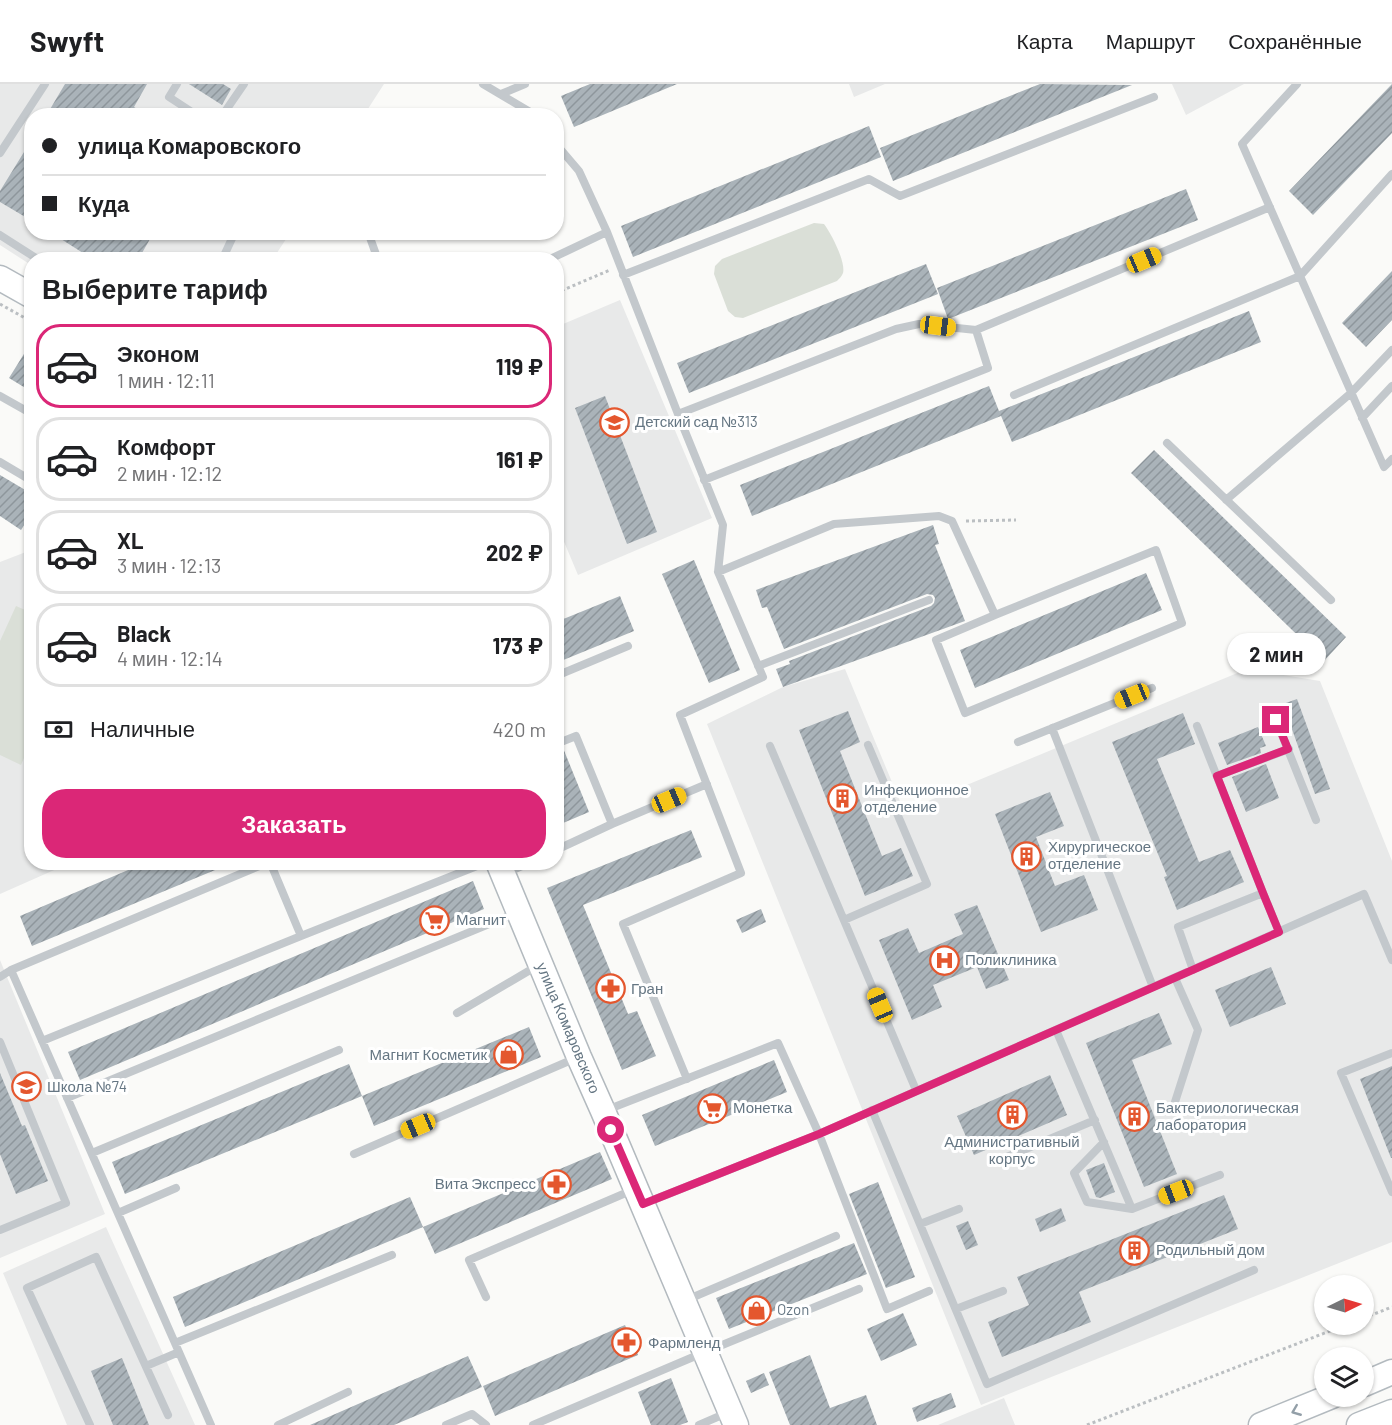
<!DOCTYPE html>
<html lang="ru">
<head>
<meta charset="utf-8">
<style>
  :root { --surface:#fff; --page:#f2f2f2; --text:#202124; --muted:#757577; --line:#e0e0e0; --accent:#db2777 }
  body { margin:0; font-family:Barlow,sans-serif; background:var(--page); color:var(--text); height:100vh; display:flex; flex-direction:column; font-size:22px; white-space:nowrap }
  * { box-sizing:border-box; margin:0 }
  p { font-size:20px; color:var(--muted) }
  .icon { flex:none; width:33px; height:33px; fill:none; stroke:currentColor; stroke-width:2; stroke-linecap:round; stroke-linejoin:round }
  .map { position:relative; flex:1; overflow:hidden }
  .drawer { position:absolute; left:24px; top:168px; width:540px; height:618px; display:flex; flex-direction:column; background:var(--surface); border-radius:24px; box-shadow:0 2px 4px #0004 }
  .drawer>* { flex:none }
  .guide { position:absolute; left:24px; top:24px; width:540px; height:132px; border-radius:24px; box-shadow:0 2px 4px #0004; display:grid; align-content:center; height:132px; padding:0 18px; background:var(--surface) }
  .needle { width:39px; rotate:85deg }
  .fabs { position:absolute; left:1314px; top:1191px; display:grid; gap:12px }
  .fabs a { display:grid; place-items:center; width:60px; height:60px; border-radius:50%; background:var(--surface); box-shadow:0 2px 4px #0004; font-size:30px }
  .end { position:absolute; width:27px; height:27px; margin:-14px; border:8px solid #db2777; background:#fff; box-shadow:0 0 0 3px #fff }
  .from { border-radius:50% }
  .bubble { position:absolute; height:42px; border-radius:21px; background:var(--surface); box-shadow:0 2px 4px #0004; font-size:20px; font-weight:700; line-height:42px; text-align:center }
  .car { position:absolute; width:18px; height:36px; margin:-18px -9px; border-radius:8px; box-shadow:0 0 4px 2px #0007; background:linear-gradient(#f5c518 24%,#345 0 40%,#f5c518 0 76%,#345 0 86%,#f5c518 0) }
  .guide b { display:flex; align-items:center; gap:21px; height:57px; font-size:22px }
  .guide b+b { border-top:2px solid var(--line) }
  .guide i { width:15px; height:15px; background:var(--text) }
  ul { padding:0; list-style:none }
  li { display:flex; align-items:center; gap:18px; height:84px; margin:0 12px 9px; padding:0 6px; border:3px solid var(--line); border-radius:24px }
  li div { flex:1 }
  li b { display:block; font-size:22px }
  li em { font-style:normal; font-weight:700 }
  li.selected { border-color:var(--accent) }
  li>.icon { width:54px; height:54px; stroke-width:1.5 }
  h2 { padding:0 18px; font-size:27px; line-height:72px }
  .pay { display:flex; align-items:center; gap:15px; height:66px; padding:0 18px; font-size:22px }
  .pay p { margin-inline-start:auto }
  .button { display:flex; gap:12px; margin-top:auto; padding:12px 18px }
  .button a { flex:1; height:69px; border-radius:24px; background:var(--accent); color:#fff; font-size:24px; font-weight:700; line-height:69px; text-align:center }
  header { display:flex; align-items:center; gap:36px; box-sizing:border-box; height:84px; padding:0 30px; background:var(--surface); border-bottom:2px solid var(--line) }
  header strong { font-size:28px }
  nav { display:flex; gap:33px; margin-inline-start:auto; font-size:21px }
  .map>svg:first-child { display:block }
</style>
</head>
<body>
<header>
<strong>Swyft</strong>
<nav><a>Карта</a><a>Маршрут</a><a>Сохранённые</a></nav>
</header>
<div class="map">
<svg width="1392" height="1341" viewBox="0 0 1392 1341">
  <defs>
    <pattern id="building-hatch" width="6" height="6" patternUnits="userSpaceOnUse" patternTransform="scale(1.5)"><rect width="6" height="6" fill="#aab3b9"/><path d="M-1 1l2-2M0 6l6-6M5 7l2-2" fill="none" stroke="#8e969c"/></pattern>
  </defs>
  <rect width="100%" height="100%" fill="#fafaf8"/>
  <path fill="#e8e9e9" d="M0,0h384l-20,31 -332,1v116l258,1 -17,26 -241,1 -1,5 -31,-20z
    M849,0h36l-31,13z
    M1172,0h72l-58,31z
    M620,216l92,218 -134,57 -21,-50 -1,-198z
    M31,466l1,312 38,1 -70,31v-332z
    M845,585l59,142 343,-142 73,12 72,180v381l-411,163 -274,-681 76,-37z
    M0,876l105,254 -105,44z
    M106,1143l89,198h-128l-64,-152z
    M1004,1314l11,27h-77z"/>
  <path fill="#dadfd7" d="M814,139l10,1c7,9 22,38 19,49 -1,3 -4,6 -6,8l-94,37 -8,-1 -7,-6 -14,-37 1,-8 7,-7z
    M16,522l16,7 -1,129 -10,23 -21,-10v-114z"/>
  <path fill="url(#building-hatch)" d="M65,0h82l-13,23 14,9h-102z
    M189,0h34l8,5 -9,16z
    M590,0h87l-103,43 -13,-31z
    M1040,0l92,1 -239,96 -13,-33z
    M1392,0v49l-79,82 -24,-24z
    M869,42l12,31 -248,100 -12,-31z
    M32,55v82l-32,-19v-11z
    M1186,105l12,31 -250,99 -11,-31z
    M50,148h104l-16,28h-44z
    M926,180l12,30 -249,99 -12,-30z
    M1392,187v49l-26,27 -24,-24z
    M1249,227l12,31 -249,100 -13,-31z
    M32,257v51l-23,-14z
    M989,302l12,30 -249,100 -12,-31z
    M605,312l52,136 -30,12 -52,-136z
    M1154,366l192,187 -22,24 -193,-188z
    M0,391l32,19v19l-11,17 -21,-14z
    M933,441l6,19 -4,1 30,76 -182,66 -7,-18 14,-5 -1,-3 142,-55 3,-3 1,-5 -2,-3 -6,-1 -143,55 -17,-42 -5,1 -6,-18z
    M694,476l46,110 -31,13 -47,-109z
    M1146,489l16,37 -187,78 -15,-38z
    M620,512l14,35 -78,32v-41z
    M1297,615l33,90 -15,5 -32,-90z
    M848,627l12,31 -20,9 42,105 19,-8 12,28 -48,20 -66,-166z
    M1183,629l12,31 -38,15 42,103 31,-12 14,32 -67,28 -13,-33 3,-1 -55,-134z
    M1258,643l8,19 -6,2 1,5 -34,12 -9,-22z
    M563,664l26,64 -33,14v-76z
    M1266,680l13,34 -33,14 -14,-35z
    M1050,708l14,34 -28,11 19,49 29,-11 14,35 -57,22 -46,-118z
    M691,746l11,27 -119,48 45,109 9,-3 19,45 -34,14 -75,-182z
    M147,778l85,1 -200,83 -12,-30z
    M473,797l11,28 -404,171 -12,-28z
    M977,821l32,75 -23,9 -9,-22 -44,18 9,22 -30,13 -33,-80 29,-12 11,25 44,-19 -9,-20z
    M761,825l5,13 -24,11 -6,-13z
    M1271,883l15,37 -56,23 -15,-37z
    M1159,929l13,31 -40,16 45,114 -33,13 -58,-144z
    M529,943l12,30 -167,69 -12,-30z
    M774,976l13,32 -132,54 -13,-31z
    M349,980l13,32 -237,98 -13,-32z
    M1392,982v92h-1l-31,-79z
    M0,989l22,53 3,-1 23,56 -32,13 -16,-40z
    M1050,991l17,40 -93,40 -17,-39z
    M600,1068l12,27 -177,75 -12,-27z
    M1104,1079l11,29 -15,6 -4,-1 -10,-27z
    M878,1098l37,95 -29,11 -37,-94z
    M1224,1111l14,34 -159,63 12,30 -89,35 -14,-35 41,-17 -12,-28z
    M410,1113l13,30 -238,100 -12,-30z
    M1061,1124l5,13 -26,11 -5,-13z
    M968,1137l10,24 -12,5 -10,-24z
    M854,1159l13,31 -138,55 -13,-31z
    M903,1229l14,32 -36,16 -14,-32z
    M625,1241l13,30 -143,61 -12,-30z
    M810,1271l20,53 36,-13 11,30h-87l-21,-53z
    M468,1272l14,31 -62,27 -26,11h-84z
    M122,1274l27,67h-36l-22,-54z
    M764,1289l5,12 -18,8 -5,-12z
    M671,1294l17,44 -8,3h-29l-13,-33z
    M951,1309l5,14 -39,15 -5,-14z"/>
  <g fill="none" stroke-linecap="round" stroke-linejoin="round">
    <defs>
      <path id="secondary" d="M0,194l32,18
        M498,778l81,195 24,54 133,314
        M1364,1300l28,-12
        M1261,1341l71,-29
        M1359,1341l33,-13"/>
    </defs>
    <use href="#secondary" stroke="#b3babf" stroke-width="27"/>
    <path stroke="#bbbfc2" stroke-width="3" stroke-dasharray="3 3" stroke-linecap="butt" d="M556,209l54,-23
      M0,220l32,18
      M966,437l50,-1
      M1364,1234l28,-11
      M1087,1341l261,-101"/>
    <path stroke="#c3c8cc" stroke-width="8" d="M177,0l-8,13 29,19
      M483,0l47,28 4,4
      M1297,0l-55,60 142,323 8,-8
      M501,10l24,-10
      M222,32l22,-32
      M556,60l23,27 28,61 71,182 45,111 -5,47 45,105 -83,38 61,158 -118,51 64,155
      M0,69l45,-69
      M368,148l10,28
      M0,151l39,25
      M222,176l13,-28
      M548,176l59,-28
      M623,191l246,-96 31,17 254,-99
      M1014,311l286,-119 92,-102
      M0,312l32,18
      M678,330l218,-85 23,-5 57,6 294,-123
      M1362,334l30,-32
      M1167,359l164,157
      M0,378l32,19
      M704,396l284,-112 -12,-38
      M1226,416l125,-107 41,-43
      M718,488l116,-48 105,-8 13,5 43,94 -59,25 29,73 217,-90 -26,-73 -161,65
      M758,582l171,-66
      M556,592l72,-30
      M1276,636l40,100
      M1197,642l66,167 16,39
      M1052,644l101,259
      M1018,658l134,-54
      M556,660l20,-8 36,88
      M770,662l146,344
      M1217,692l72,-27
      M556,766l56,-26 95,-40
      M270,778l31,74
      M504,790l27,-12
      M844,836l83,-36 -59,-139
      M11,886l200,455
      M1193,886l-15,-43 85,-34
      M0,893l11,-7 258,-108
      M457,929l80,-47
      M1056,946l76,179 88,-34
      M42,957l259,-105 186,-74
      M0,958l66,161 -66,27
      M1392,969l-51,20 51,119
      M67,1014l449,-185
      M1175,1018l23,-72 -23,-52
      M872,1026l115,274 267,-114
      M604,1027l174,-68 41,91 68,175 42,-18
      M1104,1058l-30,31 13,29 45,7
      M92,1069l247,-103
      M354,1070l222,-96
      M997,1077l98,-41
      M643,1120l176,-70 545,-240 28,66
      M118,1129l58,-25
      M920,1140l39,-15
      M486,1213l-17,-37 166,-71
      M684,1217l152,-65
      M956,1225l47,-18
      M175,1259l217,-88
      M146,1282l33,-14
      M90,1341l-63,-137 69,-31 72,158
      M278,1341l70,-33
      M446,1341l26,-11 14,11
      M533,1341l172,-73 154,-63
      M699,1341l30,-13"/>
    <use href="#secondary" stroke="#fff" stroke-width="24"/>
  </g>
  <defs><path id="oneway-chevron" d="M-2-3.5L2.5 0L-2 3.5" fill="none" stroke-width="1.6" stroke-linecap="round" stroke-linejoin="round" transform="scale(1.5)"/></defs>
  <use stroke="#939fa8" href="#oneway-chevron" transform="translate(1296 1327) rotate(158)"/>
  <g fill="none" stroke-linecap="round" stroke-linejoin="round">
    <path stroke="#db2777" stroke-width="8" d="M611,1046l32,74 176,-70 460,-202 -16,-39 -46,-117 71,-27 -12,-29"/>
  </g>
  <defs>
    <symbol id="school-ring" viewBox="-11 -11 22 22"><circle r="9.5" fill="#fff" stroke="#e4572e" stroke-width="1.5"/><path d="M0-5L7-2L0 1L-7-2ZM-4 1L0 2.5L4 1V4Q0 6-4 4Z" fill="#e4572e"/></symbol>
    <symbol id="building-ring" viewBox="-11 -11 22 22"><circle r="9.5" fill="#fff" stroke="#e4572e" stroke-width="1.5"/><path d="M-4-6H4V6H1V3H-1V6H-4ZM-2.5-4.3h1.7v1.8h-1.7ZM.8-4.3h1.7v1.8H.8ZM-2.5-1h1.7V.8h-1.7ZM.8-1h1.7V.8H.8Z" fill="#e4572e"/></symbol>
    <symbol id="supermarket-ring" viewBox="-11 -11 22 22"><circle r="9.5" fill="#fff" stroke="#e4572e" stroke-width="1.5"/><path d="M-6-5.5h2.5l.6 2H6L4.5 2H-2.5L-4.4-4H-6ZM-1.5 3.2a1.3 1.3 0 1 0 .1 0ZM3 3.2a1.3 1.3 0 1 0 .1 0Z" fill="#e4572e"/></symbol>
    <symbol id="hospital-ring" viewBox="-11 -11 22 22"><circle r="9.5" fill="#fff" stroke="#e4572e" stroke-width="1.5"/><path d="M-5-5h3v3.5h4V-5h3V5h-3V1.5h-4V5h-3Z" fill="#e4572e"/></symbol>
    <symbol id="pharmacy-ring" viewBox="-11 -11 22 22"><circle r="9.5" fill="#fff" stroke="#e4572e" stroke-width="1.5"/><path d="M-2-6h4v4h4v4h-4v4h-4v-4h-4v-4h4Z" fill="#e4572e"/></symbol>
    <symbol id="shop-ring" viewBox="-11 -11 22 22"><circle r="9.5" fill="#fff" stroke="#e4572e" stroke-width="1.5"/><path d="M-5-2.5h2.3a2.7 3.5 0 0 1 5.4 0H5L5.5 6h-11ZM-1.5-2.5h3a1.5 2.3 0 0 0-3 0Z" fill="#e4572e"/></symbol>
  </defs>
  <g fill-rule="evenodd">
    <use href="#school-ring" x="598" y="322" width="33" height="33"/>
    <use href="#building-ring" x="826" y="698" width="33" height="33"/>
    <use href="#building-ring" x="1010" y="756" width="33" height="33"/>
    <use href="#supermarket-ring" x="418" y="820" width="33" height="33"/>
    <use href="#hospital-ring" x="928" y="860" width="33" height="33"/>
    <use href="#pharmacy-ring" x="594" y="888" width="33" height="33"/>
    <use href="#shop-ring" x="492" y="954" width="33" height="33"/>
    <use href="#school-ring" x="10" y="986" width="33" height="33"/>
    <use href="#supermarket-ring" x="696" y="1008" width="33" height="33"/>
    <use href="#building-ring" x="996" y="1014" width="33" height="33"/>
    <use href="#building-ring" x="1118" y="1016" width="33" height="33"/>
    <use href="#pharmacy-ring" x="540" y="1084" width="33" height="33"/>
    <use href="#building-ring" x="1118" y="1150" width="33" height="33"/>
    <use href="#shop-ring" x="740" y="1210" width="33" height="33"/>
    <use href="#pharmacy-ring" x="610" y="1242" width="33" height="33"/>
  </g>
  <g text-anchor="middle" stroke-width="6" stroke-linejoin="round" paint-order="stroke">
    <g font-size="15" fill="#657683" stroke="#fff" text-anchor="start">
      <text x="635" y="343">Детский сад №313</text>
      <text x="864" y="711">Инфекционное<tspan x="864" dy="17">отделение</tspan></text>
      <text x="1048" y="768">Хирургическое<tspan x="1048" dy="17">отделение</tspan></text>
      <text x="456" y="841">Магнит</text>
      <text x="965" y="881">Поликлиника</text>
      <text x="631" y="910">Гран</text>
      <text x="487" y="976" text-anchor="end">Магнит Косметик</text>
      <text x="47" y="1008">Школа №74</text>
      <text x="733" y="1029">Монетка</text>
      <text x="1156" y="1029">Бактериологическая<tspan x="1156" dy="17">лаборатория</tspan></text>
      <text x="1012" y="1063" text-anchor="middle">Административный<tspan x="1012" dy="17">корпус</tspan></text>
      <text x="536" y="1105" text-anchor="end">Вита Экспресс</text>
      <text x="1156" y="1171">Родильный дом</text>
      <text x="777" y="1231">Ozon</text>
      <text x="648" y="1264">Фармленд</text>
    </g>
    <g font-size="15" fill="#657683" stroke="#fff">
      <text transform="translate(568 944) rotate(67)" y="5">улица Комаровского</text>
    </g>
  </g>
</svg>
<div class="fabs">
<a><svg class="needle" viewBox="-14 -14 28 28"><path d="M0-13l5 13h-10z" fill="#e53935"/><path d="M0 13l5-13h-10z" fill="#757577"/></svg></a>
<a><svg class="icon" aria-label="layers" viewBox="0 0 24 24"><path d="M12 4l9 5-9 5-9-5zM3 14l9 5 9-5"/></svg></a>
</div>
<i class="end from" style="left:611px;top:1046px"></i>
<i class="end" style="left:1276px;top:636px"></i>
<div class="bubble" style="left:1227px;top:549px;width:99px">2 мин</div>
<i class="car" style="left:1144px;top:176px;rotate:67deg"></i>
<i class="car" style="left:938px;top:242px;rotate:97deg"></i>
<i class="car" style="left:1132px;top:612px;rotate:248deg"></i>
<i class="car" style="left:669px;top:716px;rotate:67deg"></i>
<i class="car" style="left:880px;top:921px;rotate:337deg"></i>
<i class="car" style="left:418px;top:1042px;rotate:247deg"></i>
<i class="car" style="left:1176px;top:1108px;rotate:249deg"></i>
<div class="guide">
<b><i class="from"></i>улица Комаровского</b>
<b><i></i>Куда</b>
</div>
<section class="drawer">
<h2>Выберите тариф</h2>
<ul>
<li class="selected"><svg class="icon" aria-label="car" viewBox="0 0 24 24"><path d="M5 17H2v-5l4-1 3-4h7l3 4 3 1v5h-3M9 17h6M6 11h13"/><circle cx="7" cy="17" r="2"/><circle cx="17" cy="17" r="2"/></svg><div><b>Эконом</b><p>1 мин · 12:11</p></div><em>119 ₽</em></li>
<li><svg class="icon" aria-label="car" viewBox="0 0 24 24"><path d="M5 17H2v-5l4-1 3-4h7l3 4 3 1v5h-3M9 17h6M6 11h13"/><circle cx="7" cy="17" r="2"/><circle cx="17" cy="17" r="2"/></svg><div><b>Комфорт</b><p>2 мин · 12:12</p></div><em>161 ₽</em></li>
<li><svg class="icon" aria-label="car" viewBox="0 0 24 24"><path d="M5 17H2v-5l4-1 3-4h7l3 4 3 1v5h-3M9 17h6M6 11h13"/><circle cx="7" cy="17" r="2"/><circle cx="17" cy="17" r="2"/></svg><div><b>XL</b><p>3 мин · 12:13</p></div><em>202 ₽</em></li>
<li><svg class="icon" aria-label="car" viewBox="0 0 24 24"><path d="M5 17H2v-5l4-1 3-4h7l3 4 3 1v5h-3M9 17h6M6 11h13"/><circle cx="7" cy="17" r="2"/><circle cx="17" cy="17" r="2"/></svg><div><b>Black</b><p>4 мин · 12:14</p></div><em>173 ₽</em></li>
</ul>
<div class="pay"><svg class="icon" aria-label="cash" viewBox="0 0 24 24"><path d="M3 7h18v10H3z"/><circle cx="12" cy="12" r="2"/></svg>Наличные<p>420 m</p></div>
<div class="button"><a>Заказать</a></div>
</section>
</div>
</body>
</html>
